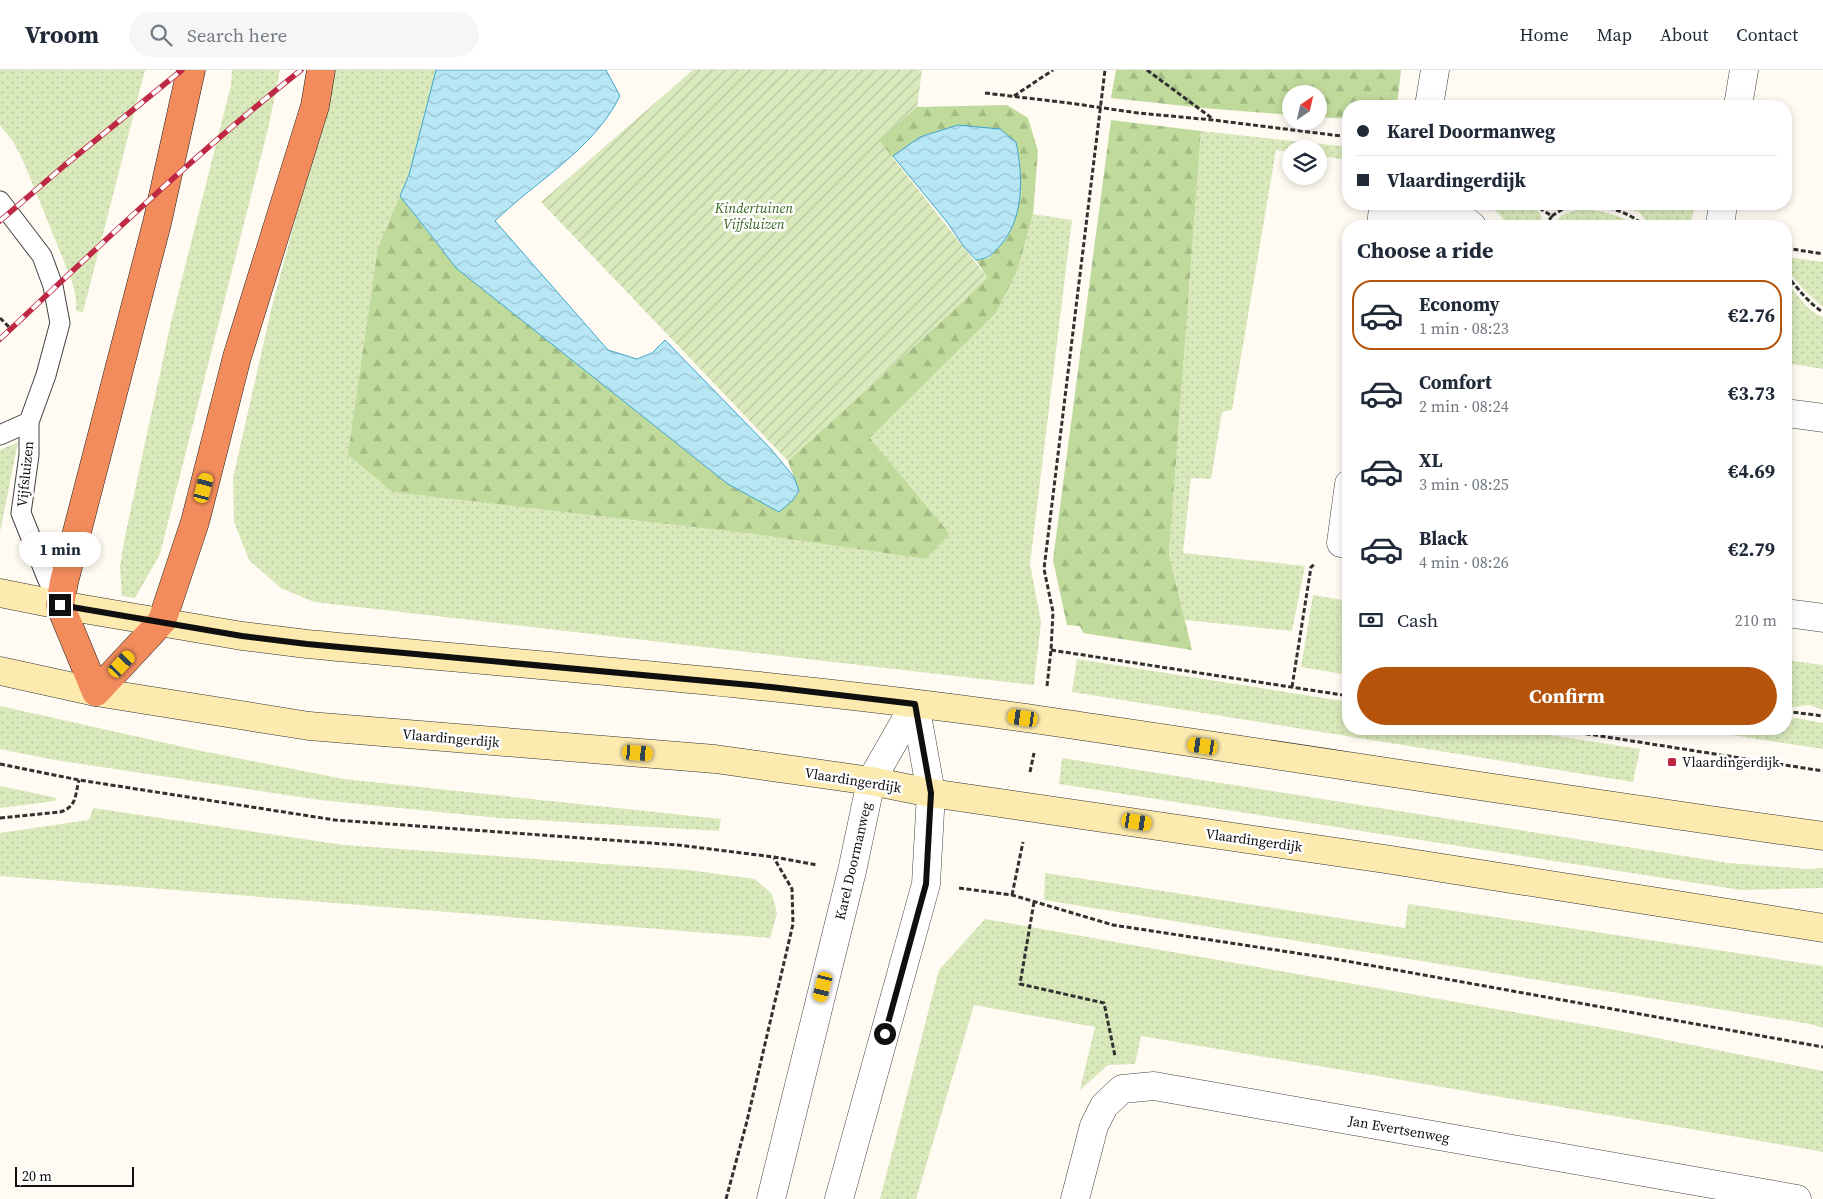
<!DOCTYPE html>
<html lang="en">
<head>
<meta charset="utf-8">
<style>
  :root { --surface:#fff; --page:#f6f6f7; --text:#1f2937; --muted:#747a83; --line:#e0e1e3; --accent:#b45309 }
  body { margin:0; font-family:"Source Serif 4",serif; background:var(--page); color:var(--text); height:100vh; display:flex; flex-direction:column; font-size:19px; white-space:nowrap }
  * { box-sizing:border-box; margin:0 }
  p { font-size:16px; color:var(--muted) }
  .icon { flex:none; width:28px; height:28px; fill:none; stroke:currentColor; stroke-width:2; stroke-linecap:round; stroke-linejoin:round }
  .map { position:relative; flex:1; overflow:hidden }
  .sheet { position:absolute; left:1342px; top:150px; width:450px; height:515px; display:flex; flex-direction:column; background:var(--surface); border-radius:20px; box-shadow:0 2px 8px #0003 }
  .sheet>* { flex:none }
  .hud { position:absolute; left:1342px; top:30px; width:450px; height:110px; border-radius:20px; box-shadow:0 2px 8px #0003; display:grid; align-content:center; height:110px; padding:0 15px; background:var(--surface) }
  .needle { width:32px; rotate:34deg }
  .buttons { position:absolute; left:1282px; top:15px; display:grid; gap:10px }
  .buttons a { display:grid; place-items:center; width:45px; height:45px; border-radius:50%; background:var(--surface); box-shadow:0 2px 8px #0003; font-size:25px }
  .scale { position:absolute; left:15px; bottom:12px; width:119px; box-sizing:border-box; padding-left:5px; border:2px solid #0f0f0f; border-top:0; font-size:14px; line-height:18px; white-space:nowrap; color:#0f0f0f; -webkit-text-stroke:4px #fff; paint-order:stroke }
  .end { position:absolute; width:22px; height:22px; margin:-11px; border:6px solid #0f0f0f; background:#fff; box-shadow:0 0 0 2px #fff }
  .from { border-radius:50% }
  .bubble { position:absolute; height:35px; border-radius:18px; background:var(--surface); box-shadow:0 2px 8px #0003; font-size:16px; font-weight:700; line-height:35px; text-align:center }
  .car { position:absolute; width:15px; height:30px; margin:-15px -8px; border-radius:6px; box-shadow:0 0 4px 1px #0007; background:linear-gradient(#f5c518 24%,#345 0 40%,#f5c518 0 76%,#345 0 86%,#f5c518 0) }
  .hud b { display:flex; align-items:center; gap:18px; height:48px; font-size:19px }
  .hud b+b { border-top:1px solid var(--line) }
  .hud i { width:12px; height:12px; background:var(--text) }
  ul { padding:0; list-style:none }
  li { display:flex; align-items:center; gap:15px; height:70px; margin:0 10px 8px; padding:0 5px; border:2px solid transparent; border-radius:20px }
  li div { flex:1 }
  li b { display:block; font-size:19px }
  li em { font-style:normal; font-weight:700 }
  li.on { border-color:var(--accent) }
  li>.icon { width:45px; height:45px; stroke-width:1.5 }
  h2 { padding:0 15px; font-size:22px; line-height:60px }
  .pay { display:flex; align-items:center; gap:12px; height:55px; padding:0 15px; font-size:19px }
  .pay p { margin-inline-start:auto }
  .primary-button { display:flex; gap:10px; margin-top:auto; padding:10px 15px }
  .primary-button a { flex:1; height:58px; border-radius:30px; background:var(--accent); color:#fff; font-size:20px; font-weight:700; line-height:58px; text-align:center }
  header { display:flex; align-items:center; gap:30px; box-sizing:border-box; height:70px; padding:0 25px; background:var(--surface); border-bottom:1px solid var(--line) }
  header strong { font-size:24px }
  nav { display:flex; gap:28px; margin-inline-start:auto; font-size:18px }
  .search { width:350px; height:45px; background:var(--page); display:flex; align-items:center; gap:12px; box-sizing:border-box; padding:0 18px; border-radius:28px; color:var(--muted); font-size:19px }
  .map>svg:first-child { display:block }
</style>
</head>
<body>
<header>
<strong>Vroom</strong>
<div class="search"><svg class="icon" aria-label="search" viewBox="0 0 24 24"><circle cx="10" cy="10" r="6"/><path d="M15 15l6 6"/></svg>Search here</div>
<nav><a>Home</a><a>Map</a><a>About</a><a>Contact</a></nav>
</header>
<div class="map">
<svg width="1823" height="1129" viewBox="0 0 1823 1129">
  <defs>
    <pattern id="grass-dots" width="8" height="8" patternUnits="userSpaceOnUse" patternTransform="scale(1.25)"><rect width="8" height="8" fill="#d9e9bb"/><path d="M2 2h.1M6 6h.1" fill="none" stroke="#b9c7a0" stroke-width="1.8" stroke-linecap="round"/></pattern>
    <pattern id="forest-firs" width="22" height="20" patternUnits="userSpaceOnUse" patternTransform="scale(1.25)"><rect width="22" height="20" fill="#c0da9b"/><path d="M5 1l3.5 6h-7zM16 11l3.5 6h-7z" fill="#a4ba84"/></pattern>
    <pattern id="garden-furrows" width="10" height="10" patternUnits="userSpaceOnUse" patternTransform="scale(1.25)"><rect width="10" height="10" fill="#d9e9bb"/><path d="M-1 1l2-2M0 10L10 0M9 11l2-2" fill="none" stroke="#b9c7a0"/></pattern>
    <pattern id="water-waves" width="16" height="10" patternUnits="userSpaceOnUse" patternTransform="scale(1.25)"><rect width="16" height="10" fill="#b7e6f5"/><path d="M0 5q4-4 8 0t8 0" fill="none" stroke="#9cc4d1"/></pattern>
  </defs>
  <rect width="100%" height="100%" fill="#fffaf2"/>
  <path fill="url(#grass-dots)" d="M0,0h145l-62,242 -7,-1v-13l-4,-17 -48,-118 -10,-20 -14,-18z
    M232,0h48l-11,55 -109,429 -25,44 -13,-2 -2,-29 4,-26 47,-219 60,-237z
    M333,0h103l-27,105 -31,72 369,286 179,26 24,-25 -80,-96 126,-125 22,-44 15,-55 39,6 -42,344 11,58 -7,63 -720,-83 -33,-14 -32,-28 -15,-38 -1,-44 39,-172 58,-215z
    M1201,61l148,16v13l-30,-4v-7h-28v3l-15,-2 -44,260 -10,2 -11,67 -20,-1 -8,75 122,13 -13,65 -107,-11 -16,-66z
    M1483,134h43l12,7 4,6 -4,9h-32c-3,-11 -14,-19 -23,-22z
    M1617,134h51l26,4 -4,18h-40l-11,-14z
    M1579,139c21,1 40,5 57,17h-85l11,-11z
    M1786,187l37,5v45l-16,-14 -21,-24z
    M1786,213c13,12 20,28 37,34v52l-37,-6z
    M18,372l-18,90v-82z
    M1313,525l36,6v74l-48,-8z
    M1077,589l272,43v27h163l128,20 -7,33 -561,-90z
    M1786,590l37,5v45l-13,-5 -24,3z
    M0,636l197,44 147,29 377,40 -2,12 -220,-13 -179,-18 -265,-40 -55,-11z
    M1797,648l26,5v26l-131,-20h94v-9z
    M1062,688l667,105 77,6 17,-1v20l-82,2 -682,-106z
    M0,716l57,12 -2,3 -55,7z
    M93,738l251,37 345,25 66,9 17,15 5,19 -7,25 -770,-62v-43l89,-13z
    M1045,803l360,55 3,-24 415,62v62l-13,-4 -766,-124z
    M985,849l642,113 196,39v81l-97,-17 -585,-99 -6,28 -27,1 -28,25 15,-63 -121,-22 -58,194h-36l59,-229z"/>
  <path fill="url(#forest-firs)" d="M1116,0h285l-4,36h-48v13l-30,-2v-23h-28v21l-88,-7 -92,-10z
    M1007,35l21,13 10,33 -5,63 -15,55 -22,44 -126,125 80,96 -24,25 -179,-26 -354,-41 -45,-37 30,-208 22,-51 56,72 272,216 22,12 49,-5 -11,-30 171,-156 28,-28 -11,-17 13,-2 18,-20 14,-46 -2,-35 -3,-15 -125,15 -13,-17 39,-33z
    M1111,50l90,11 -32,423 23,96 -109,-17 -3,-7 -13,-1 -14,-65z"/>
  <path fill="url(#garden-furrows)" d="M693,0h229l-5,37 -38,33 108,137 -28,28 -171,156 -247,-259z"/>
  <path fill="url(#water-waves)" stroke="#3fa6cb" d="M436,0h170l14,26c-27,54 -83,84 -125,125l113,129 29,9 15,-6 13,-13 105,108 24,29 5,14 -7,10 -13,11 -51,-28 -272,-216 -22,-29 -34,-43 9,-21z
    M958,55l42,4 16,13c7,35 9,76 -17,105 -9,9 -10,11 -23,13l-12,-13 -17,-25 -54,-66 27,-19z"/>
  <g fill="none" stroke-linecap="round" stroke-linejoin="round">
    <defs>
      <path id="service" d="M0,131l42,55 11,30 7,37 -14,52 -17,47v33l-8,58 26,65 13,27
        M0,365l29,-13"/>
      <path id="minor" d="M1429,36l6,-36
        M1738,36l6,-36
        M1381,156l2,-18 31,3 53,11 5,4
        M1720,156l3,-22
        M1786,343l37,5
        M1349,414l-8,59 8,2
        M1786,543l37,5
        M771,1129l81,-328 19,-90 44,-77
        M839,1129l87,-315 5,-91 -16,-89
        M1075,1129l19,-73 10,-20 18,-17 32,-3 643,113"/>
      <path id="secondary" d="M0,523l60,12 182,31 65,8c245,23 490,41 733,76 261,38 522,80 783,116
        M0,601l96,21 213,34 406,33 156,22 60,12 454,66 438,69"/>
      <path id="motorway" d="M191,0l-34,153 -93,359 -4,23 36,87 66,-71 33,-99 42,-165 78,-251 6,-36"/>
    </defs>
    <use href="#service" stroke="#424242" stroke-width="21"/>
    <use href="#minor" stroke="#424242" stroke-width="29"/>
    <use href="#secondary" stroke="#313131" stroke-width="29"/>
    <use href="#motorway" stroke="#202020" stroke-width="29"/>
    <path stroke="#313131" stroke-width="3" stroke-dasharray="5 2.5" stroke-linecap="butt" d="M1147,0l66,49
      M985,23l84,10 69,10 75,7 136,17
      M1014,26l39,-26
      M1533,134l19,12c5,-3 11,-8 17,-10 18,-7 63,5 74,20
      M1545,156l7,-10
      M1786,178l37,6
      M1786,205c12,13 22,28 37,37
      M0,248l11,11
      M1051,580l298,46
      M1047,616l4,-36 2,-38 -9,-43 61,-499
      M1292,617l19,-120 4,-3
      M1786,643l6,-1 31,4
      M1556,659l267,42
      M0,694l79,16 256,40 343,25 96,12 43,8
      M1030,702l4,-19
      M0,748l60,-6c17,-5 15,-17 19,-32
      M959,818l53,7 101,30 222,34 488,88
      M1012,825l11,-53
      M1034,832l-14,82 84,19 11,53
      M726,1129l21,-78 46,-197 -1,-35 -18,-31"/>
    <use href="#service" stroke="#fff" stroke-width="19"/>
    <use href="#minor" stroke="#fff" stroke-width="28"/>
    <use href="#secondary" stroke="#fdeaae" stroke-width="28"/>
    <use href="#motorway" stroke="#f28c5c" stroke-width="28"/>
    <defs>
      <path id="rail" d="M0,151l65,-56 117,-95
        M0,269c98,-92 195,-185 301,-269"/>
    </defs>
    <use href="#rail" stroke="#be2844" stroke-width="5.5"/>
    <use href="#rail" stroke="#fff" stroke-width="4" stroke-dasharray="11" stroke-linecap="butt"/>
  </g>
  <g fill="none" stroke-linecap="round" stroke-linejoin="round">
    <path stroke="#0f0f0f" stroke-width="6" d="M60,535l182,31 65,8 464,43 144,17 16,89 -5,91 -41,150"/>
  </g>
  <rect fill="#be2844" stroke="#fff" stroke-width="2" x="1667" y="687" width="10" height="10" rx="2.5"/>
  <g text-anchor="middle" stroke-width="5" stroke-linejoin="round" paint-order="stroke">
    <g font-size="14" font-style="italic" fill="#386720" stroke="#fff">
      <text x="754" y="143">Kindertuinen<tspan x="754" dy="16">Vijfsluizen</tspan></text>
    </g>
    <g font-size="14" fill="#0f0f0f" stroke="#fff">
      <text transform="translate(25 404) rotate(-84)" y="5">Vijfsluizen</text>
      <text transform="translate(451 668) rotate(5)" y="5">Vlaardingerdijk</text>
      <text transform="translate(853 710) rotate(9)" y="5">Vlaardingerdijk</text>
      <text transform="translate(1254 770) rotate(8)" y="5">Vlaardingerdijk</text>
      <text transform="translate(853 791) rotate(-77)" y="5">Karel Doormanweg</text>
      <text transform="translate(1399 1059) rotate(10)" y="5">Jan Evertsenweg</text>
    </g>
    <g font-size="14" fill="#0f0f0f" stroke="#fff" text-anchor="start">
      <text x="1682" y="697">Vlaardingerdijk</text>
    </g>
  </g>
</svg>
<div class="buttons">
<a><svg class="needle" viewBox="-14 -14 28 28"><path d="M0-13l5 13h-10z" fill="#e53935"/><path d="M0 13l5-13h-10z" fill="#747a83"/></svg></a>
<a><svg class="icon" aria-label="layers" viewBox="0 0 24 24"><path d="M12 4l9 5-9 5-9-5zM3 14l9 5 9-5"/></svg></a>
</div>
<div class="scale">20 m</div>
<i class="end from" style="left:885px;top:964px"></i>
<i class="end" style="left:60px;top:535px"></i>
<div class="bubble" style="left:19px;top:462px;width:82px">1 min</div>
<i class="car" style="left:204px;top:418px;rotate:15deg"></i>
<i class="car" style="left:122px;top:594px;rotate:43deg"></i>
<i class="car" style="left:1023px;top:648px;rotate:278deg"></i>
<i class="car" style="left:1203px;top:676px;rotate:279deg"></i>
<i class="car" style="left:638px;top:683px;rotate:94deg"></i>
<i class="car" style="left:1137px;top:752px;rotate:99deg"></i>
<i class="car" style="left:823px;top:917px;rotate:194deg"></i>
<div class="hud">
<b><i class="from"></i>Karel Doormanweg</b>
<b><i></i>Vlaardingerdijk</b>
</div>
<section class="sheet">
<h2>Choose a ride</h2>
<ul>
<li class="on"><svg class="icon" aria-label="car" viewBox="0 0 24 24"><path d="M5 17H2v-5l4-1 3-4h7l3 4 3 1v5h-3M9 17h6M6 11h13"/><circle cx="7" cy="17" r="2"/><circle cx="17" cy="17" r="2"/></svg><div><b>Economy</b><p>1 min · 08:23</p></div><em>€2.76</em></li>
<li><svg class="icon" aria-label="car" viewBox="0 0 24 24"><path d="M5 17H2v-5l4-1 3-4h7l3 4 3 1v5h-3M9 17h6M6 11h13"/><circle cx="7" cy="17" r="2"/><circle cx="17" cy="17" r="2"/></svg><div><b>Comfort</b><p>2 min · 08:24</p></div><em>€3.73</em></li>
<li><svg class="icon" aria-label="car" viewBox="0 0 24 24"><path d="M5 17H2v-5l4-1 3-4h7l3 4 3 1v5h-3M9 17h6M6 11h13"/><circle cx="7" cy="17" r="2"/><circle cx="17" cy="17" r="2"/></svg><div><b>XL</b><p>3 min · 08:25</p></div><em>€4.69</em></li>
<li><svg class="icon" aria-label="car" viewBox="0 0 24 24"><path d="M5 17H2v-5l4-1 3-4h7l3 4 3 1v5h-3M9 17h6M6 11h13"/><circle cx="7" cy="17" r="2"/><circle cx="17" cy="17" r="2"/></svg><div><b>Black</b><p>4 min · 08:26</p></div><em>€2.79</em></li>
</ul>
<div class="pay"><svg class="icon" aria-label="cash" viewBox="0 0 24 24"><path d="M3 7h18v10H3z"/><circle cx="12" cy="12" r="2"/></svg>Cash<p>210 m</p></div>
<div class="primary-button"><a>Confirm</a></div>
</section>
</div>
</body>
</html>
